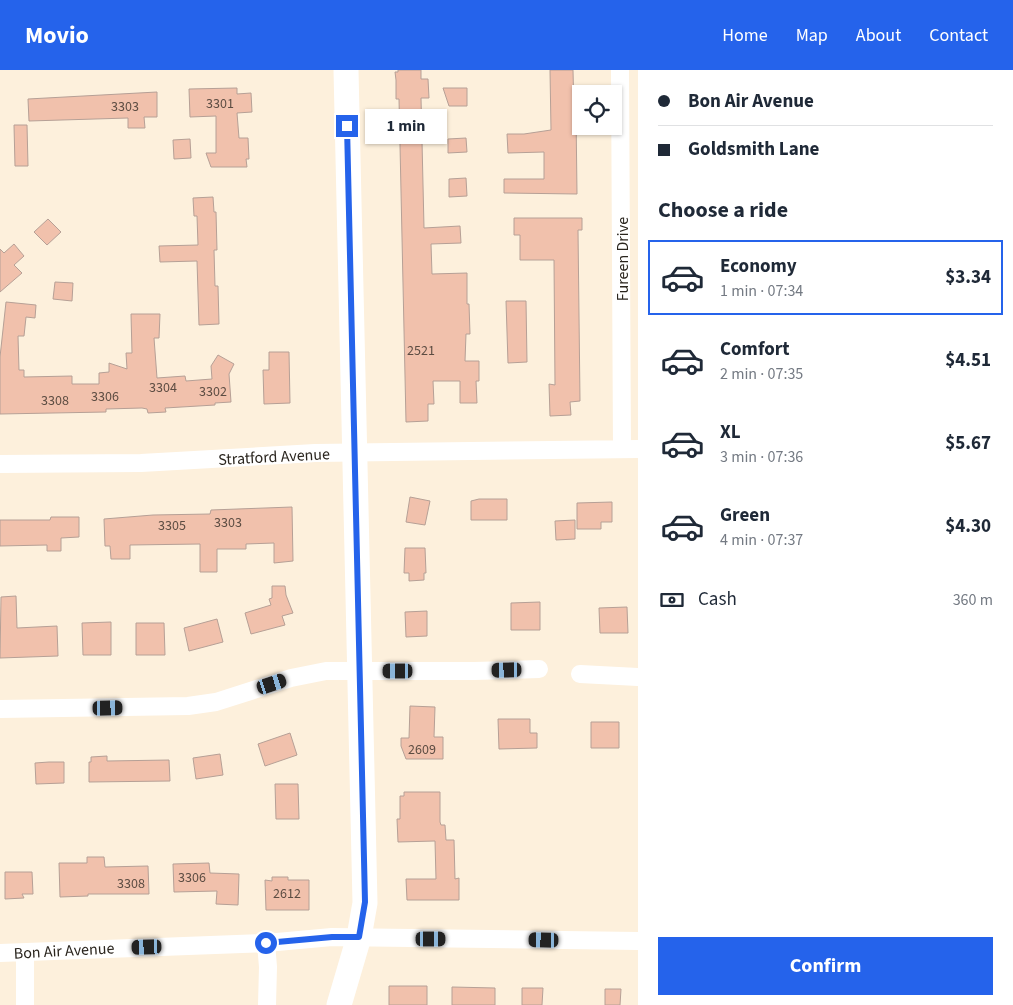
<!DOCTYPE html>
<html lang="en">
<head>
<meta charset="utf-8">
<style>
  :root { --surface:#fff; --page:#f6f6f7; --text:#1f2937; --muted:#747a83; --line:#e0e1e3; --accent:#2563eb }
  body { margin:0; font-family:"Source Sans 3",sans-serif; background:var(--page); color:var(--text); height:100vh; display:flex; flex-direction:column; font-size:19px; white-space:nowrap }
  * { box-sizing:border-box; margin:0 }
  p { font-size:16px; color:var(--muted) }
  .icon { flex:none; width:28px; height:28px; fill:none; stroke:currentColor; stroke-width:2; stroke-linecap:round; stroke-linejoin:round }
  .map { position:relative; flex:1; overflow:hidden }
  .side { display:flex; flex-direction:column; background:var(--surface); width:375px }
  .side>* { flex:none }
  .guide { display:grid; align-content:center; height:110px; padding:0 20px; background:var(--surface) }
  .fabs { position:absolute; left:572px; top:15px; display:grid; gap:10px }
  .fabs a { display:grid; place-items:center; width:50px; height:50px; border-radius:0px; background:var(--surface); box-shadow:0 1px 4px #0004; font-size:25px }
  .end { position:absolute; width:22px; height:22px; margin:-11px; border:6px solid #2563eb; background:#fff; box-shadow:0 0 0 2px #fff }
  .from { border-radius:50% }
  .bubble { position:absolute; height:35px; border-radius:0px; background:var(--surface); box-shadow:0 1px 4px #0004; font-size:16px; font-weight:700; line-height:35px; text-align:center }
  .car { position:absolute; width:15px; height:30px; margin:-15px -8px; border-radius:6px; box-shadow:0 0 4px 1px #0007; background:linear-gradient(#222 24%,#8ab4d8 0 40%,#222 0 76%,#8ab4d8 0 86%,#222 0) }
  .guide b { display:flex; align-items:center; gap:18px; height:48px; font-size:19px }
  .guide b+b { border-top:1px solid var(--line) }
  .guide i { width:12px; height:12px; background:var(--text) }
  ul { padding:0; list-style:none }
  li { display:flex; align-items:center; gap:15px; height:75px; margin:0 10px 8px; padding:0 10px; border:2px solid transparent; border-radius:0px }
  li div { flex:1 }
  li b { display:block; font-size:19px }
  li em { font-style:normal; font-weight:700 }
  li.active { border-color:var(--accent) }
  li>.icon { width:45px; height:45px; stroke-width:1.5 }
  h2 { padding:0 20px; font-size:22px; line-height:60px }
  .pay { display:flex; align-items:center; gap:12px; height:55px; padding:0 20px; font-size:19px }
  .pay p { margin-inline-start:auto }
  .button { display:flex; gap:10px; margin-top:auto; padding:10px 20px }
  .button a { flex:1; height:58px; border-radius:0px; background:var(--accent); color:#fff; font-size:20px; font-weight:700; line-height:58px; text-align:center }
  header { display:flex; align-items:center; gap:30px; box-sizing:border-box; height:70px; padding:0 25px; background:var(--accent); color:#fff }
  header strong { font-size:24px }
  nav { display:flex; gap:28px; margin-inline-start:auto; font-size:18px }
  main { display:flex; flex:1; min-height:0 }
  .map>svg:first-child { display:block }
</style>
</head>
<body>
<header>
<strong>Movio</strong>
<nav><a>Home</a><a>Map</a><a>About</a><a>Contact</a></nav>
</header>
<main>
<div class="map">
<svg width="638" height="935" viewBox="0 0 638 935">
  <rect width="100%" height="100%" fill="#fdf0dc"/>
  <path fill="#f1c1ac" stroke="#b6a096" d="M398,0h23v9h7l1,19h-8l3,130 36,-2 1,17 -30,1 1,30 35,-1v31h2l1,30h-4l-1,27h14v20h-3l1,22h-17v-22h-27l1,23h-6v17l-22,1 -7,-323h-3v-19l-1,-8h3z
    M550,0h23l1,43h2l1,81 -73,-1v-14h40v-27l-36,1 -1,-19h17l27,-4z
    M237,18v6l14,-1 1,19 -15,1 2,25h9l1,21h-3l1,8h-36l-5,-14h10v-37l-26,1 -1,-28z
    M443,18h24v18h-18z
    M157,22v25h-13l1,11h-17v-10l-99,3 -1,-22z
    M14,55h13l1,41h-13z
    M466,68l1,14 -19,1v-14z
    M190,69l1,19 -17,1 -1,-19z
    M466,108l1,18 -18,1v-18z
    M213,127l1,15h2l1,38h-3l1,36h3l1,38 -20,1 -2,-64 -37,1 -1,-16 39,-1 -1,-29h-3l-1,-18z
    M514,148h68v12h-4l2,171 -10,1 1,13 -21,1 -1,-32 6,1 -1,-125h-34v-25h-6z
    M48,149l13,13 -14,13 -13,-13z
    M14,174l10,12 -10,9 8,8 -22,19v-43l4,4z
    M55,212l18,1 -1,18 -19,-2z
    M506,231h20l1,61 -19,1z
    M6,232l30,3 -1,13 -9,-1 -2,19h-6l1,34h5v7l48,-1v8h27v-11l10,-1v-9l18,6 -1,-16h6l-1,-39h29l-1,24h-5l3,40 28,-2 1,5 26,-2 -1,-13 7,-11 16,9 -5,10 2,28 -16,1v2l-50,3 1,4 -18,1 -1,-4 -5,-1 -36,1v3l-106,2v-57z
    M269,282h20l1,51 -26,1 -1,-34h6z
    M410,427l20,4 -5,24 -19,-3z
    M479,429h28v21h-36v-19z
    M612,432v20h-11v7h-24v-26z
    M292,437l1,54 -19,2v-20l-28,1v5h-29v23h-17v-28l-70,1v14h-19l-1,-13h-5l-1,-27 49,-4 57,-1 1,-4z
    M51,447h28v20l-18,1v13h-14v-6l-47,1v-26h50z
    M575,450v19l-19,1 -1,-19z
    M405,478h20l1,25h-2v7l-15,1v-8h-5z
    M272,516h13l1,9 7,18 -11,3 3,9 -34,9 -6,-21 26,-8 -2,-6 3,-1z
    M16,526l1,32 40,-2 1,30 -58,2 1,-61z
    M540,532v28h-29v-27z
    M627,537l1,26h-28l-1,-25z
    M427,541v25l-21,1 -1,-25z
    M217,549l6,23 -34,9 -5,-23z
    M111,552v33h-28l-1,-32z
    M136,553h28l1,32h-29z
    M410,636l25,1 -1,30h9v22h-37l-5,-13v-8h8z
    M498,649h32v14h7v15l-38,1z
    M591,652h28v26h-28z
    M290,663l7,22 -32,11 -7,-22z
    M220,684l3,21 -27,4 -3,-21z
    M107,686v5l62,-1 1,21 -81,1v-20h2v-5z
    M49,692h15v21l-28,1 -1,-21z
    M275,714h23l1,35h-23z
    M404,722h36v30l1,3h4l1,15h8l1,39 4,-1v22h-52l-1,-21h30l-1,-38 -37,1 -1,-23h3v-23h4z
    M87,787h17l1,10 43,-1 1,28h-61v2l-28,1 -1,-34h28z
    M209,793l1,10 29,1 -1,31 -22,-1 1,-13 -43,1 -1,-28z
    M5,802h27l1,22h-11l2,4 -19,1z
    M272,807h16v3h21v30h-43l-1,-30 7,1z
    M389,916h38v19h-38z
    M452,917l43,1v17h-43z
    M522,918h21l-1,17h-20z
    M605,919h16l-1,16h-15z"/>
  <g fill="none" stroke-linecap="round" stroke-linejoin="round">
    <path stroke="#fff" stroke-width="18" d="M620,0l2,379
      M0,394l141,-1 174,-10 323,-4
      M580,604l58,3
      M0,639l188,-3 28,-4 75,-24 35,-7h148l65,-2
      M266,873l2,24 -1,38
      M0,883l266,-10 66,-6 306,4
      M25,935v-52"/>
    <path stroke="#fff" stroke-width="25" d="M339,935l20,-68 6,-34 -19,-833"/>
  </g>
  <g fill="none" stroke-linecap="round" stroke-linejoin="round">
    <path stroke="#2563eb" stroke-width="6" d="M266,873l66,-6h27l6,-35 -18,-776"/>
  </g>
  <g text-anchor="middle" stroke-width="4" stroke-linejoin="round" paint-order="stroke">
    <g font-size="14" fill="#5c4c42">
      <text x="220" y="38">3301</text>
      <text x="125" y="41">3303</text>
      <text x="421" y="285">2521</text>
      <text x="163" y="322">3304</text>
      <text x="213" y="326">3302</text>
      <text x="105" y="331">3306</text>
      <text x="55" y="335">3308</text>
      <text x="228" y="457">3303</text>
      <text x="172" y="460">3305</text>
      <text x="422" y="684">2609</text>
      <text x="192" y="812">3306</text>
      <text x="131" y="818">3308</text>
      <text x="287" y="828">2612</text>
    </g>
    <g font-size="16" fill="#2a251e" stroke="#fff">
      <text transform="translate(622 189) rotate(-90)" y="6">Fureen Drive</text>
      <text transform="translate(274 386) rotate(-3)" y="6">Stratford Avenue</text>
      <text transform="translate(64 880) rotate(-3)" y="6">Bon Air Avenue</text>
    </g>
  </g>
</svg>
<div class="fabs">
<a><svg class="icon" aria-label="locate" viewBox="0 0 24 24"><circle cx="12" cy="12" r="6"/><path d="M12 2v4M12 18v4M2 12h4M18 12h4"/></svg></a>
</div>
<i class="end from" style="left:266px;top:873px"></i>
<i class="end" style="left:347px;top:56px"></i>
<div class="bubble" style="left:365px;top:39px;width:82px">1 min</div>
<i class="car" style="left:507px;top:600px;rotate:269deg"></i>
<i class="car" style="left:398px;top:601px;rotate:270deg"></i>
<i class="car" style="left:272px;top:614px;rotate:72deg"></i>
<i class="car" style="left:108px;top:638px;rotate:89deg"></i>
<i class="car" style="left:431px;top:869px;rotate:90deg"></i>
<i class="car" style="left:544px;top:870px;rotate:271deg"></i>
<i class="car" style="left:147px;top:877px;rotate:268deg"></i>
</div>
<section class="side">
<div class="guide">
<b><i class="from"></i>Bon Air Avenue</b>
<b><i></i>Goldsmith Lane</b>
</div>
<h2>Choose a ride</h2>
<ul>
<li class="active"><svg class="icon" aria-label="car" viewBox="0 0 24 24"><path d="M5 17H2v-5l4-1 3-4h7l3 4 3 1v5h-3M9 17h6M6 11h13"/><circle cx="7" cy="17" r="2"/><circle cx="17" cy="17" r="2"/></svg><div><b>Economy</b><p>1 min · 07:34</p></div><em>$3.34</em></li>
<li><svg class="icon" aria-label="car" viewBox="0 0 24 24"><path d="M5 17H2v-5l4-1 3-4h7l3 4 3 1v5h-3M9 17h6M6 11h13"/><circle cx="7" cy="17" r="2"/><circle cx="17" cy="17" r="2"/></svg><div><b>Comfort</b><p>2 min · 07:35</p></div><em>$4.51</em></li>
<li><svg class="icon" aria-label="car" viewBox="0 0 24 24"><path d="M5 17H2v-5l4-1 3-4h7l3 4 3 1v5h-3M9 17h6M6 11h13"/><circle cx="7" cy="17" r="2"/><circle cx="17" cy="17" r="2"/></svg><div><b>XL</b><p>3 min · 07:36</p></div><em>$5.67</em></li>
<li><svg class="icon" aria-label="car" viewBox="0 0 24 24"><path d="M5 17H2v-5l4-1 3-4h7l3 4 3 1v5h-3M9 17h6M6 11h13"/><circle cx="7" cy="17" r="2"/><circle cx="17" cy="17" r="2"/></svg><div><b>Green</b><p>4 min · 07:37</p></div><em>$4.30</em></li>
</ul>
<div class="pay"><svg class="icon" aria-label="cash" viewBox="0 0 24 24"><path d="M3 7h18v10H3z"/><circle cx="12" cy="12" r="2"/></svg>Cash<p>360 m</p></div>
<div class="button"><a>Confirm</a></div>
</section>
</main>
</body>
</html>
